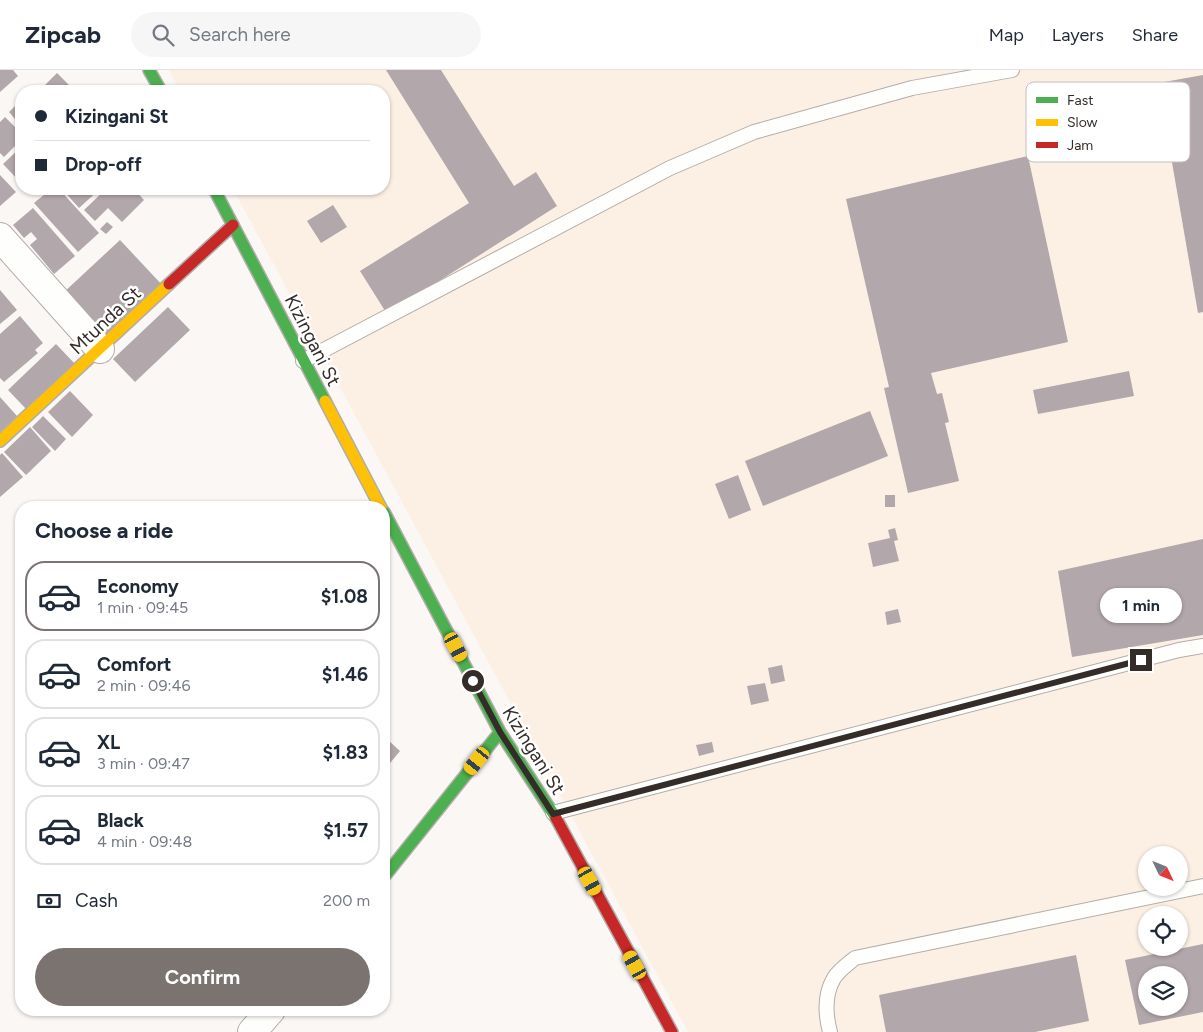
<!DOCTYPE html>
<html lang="en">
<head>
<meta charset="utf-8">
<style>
  :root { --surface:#fff; --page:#f6f6f7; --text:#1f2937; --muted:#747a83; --line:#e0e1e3; --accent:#7a736f }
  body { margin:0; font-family:Figtree,sans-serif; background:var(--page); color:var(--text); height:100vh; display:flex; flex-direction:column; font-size:19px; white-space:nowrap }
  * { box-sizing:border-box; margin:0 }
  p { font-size:16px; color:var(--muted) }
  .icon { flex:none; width:28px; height:28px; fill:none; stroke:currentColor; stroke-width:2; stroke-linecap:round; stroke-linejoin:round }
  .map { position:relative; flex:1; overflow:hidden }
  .drawer { position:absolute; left:15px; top:431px; width:375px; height:515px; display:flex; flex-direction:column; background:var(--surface); border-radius:20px; box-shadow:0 1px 4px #0004 }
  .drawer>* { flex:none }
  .guide { position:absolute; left:15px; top:15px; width:375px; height:110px; border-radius:20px; box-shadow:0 1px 4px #0004; display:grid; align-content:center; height:110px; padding:0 20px; background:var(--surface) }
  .needle { width:32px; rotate:133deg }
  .controls { position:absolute; left:1138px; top:776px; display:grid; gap:10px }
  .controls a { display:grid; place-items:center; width:50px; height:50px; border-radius:50%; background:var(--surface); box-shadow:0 1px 4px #0004; font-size:25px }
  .end { position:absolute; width:22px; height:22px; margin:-11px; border:6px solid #342c28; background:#fff; box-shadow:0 0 0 2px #fff }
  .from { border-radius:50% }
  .bubble { position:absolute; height:35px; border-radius:18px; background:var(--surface); box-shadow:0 1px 4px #0004; font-size:16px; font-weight:700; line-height:35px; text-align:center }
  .car { position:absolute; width:15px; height:30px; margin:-15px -8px; border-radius:6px; box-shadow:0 0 4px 1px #0007; background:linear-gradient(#f5c518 24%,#345 0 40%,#f5c518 0 76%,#345 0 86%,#f5c518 0) }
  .guide b { display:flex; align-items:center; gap:18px; height:48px; font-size:19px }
  .guide b+b { border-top:1px solid var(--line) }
  .guide i { width:12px; height:12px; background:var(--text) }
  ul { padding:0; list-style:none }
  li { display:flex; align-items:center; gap:15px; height:70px; margin:0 10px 8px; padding:0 10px; border:2px solid var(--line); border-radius:20px }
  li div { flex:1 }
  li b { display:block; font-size:19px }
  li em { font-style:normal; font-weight:700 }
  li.active { border-color:var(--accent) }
  li>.icon { width:45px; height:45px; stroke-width:1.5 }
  h2 { padding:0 20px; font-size:22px; line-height:60px }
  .pay { display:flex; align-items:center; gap:12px; height:55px; padding:0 20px; font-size:19px }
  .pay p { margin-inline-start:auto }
  .button { display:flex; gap:10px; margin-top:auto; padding:10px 20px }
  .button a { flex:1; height:58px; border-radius:30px; background:var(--accent); color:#fff; font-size:20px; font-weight:700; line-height:58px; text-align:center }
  header { display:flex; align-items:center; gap:30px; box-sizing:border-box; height:70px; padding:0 25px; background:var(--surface); border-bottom:1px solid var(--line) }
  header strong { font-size:24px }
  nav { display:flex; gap:28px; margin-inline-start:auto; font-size:18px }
  .search { width:350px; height:45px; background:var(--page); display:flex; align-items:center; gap:12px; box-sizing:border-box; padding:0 18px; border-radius:28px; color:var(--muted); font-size:19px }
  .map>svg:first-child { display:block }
</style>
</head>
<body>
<header>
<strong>Zipcab</strong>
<div class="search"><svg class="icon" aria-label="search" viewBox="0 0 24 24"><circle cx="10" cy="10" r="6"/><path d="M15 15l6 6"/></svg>Search here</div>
<nav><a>Map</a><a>Layers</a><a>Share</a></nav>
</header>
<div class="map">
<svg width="1203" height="962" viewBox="0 0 1203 962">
  <rect width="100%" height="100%" fill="#fbf7f4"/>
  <path fill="#fcf0e5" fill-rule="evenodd" d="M169,0h1034v962h-515l-455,-843h151v-98h-204zM1146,785h33v33h-33zM1146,845h33v33h-33zM1146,905h33v33h-33z"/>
  <path fill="#b2a7ab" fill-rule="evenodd" d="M0,0h13l5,6 -18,16z
    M386,0h55l73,116 22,-14 21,34 -170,108 -27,-43 109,-68z
    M57,3l18,18h-36z
    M1203,5v237l-5,1 -34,-197 -45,8 -5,-33z
    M21,30v26l-12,-14z
    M5,47l16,16v7l-17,17 -4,-4v-31z
    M21,77v36l-18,-19z
    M1028,86l40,186 -137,31 6,21 5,-1 7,29 -4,1 14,58 -51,12 -24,-105 5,-1 -43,-188z
    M0,105l16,17 -16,14z
    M51,119h8l40,44 -21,19 -44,-49z
    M62,119h38l-21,19z
    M106,119h28l10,11 -22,22 -14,-14 -13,13 -11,-11z
    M333,135l14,22 -26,16 -14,-22z
    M33,138l42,48 -21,18 -24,-29 7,-6 -6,-7 -7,6 -11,-13z
    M107,152l6,5 -7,7 -6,-5z
    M120,170l44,47 -58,55 -44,-48z
    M0,220l17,20 -17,14z
    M168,237l22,23 -55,52 -22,-23z
    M20,246l23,27 -8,7 3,3 -34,29 -4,-4v-44z
    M56,274l20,21 -48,46 -20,-21z
    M1129,301l5,25 -96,18 -5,-24z
    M70,321l23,24 -21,22 -24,-25z
    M0,327l17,19 -17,16z
    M870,341l18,45 -125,50 -18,-45z
    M43,346l23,23 -11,12 -23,-24z
    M30,357l21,24 -25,24 -22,-23z
    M2,383l21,24 -23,20v-42z
    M738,405l13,35 -22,9 -14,-35z
    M885,425h10v12h-10z
    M895,458l3,12 -4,1 5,20 -26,6 -5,-24 22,-5 -2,-8z
    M1203,469v96l-131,22 -14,-86z
    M898,539l3,13 -14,3 -2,-13z
    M782,595l3,16 -14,3 -3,-16z
    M765,613l4,18 -18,4 -4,-19z
    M388,670l12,11 -14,17 -2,-2v-21z
    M712,672l2,10 -15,4 -3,-11z
    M1203,874v68l-64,13 -14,-65zM1146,905h33v33h-33z
    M1076,885l13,66 -54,11h-149l-7,-37z"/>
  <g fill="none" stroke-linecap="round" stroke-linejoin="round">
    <defs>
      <path id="lane" d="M303,291l367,-193 84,-36 158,-44 100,-18
        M553,743l626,-163 24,-4
        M830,962c-5,-19 -6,-37 4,-54 5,-8 14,-14 21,-20l348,-72"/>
      <path id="street" d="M0,167l100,112
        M252,962l19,-22"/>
      <path id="fast" d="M149,0l12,21
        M214,119l111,212
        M384,442l116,220 56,86
        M384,807l116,-145"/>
      <path id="slow" d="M325,331l56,107
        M0,371l169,-157"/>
      <path id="jam" d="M169,214l64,-59
        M556,748l116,214"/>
    </defs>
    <use href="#lane" stroke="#b2ada9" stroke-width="16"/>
    <use href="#street" stroke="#b2ada9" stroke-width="30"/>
    <use href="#fast" stroke="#b2ada9" stroke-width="14"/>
    <use href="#slow" stroke="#b2ada9" stroke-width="14"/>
    <use href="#jam" stroke="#b2ada9" stroke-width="14"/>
    <use href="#lane" stroke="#fefefd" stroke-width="14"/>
    <use href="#street" stroke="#fefefd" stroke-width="28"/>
    <use href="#fast" stroke="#4caf50" stroke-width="11"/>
    <use href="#slow" stroke="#ffc107" stroke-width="11"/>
    <use href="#jam" stroke="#c62828" stroke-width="11"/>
  </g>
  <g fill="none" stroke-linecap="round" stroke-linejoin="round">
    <path stroke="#342c28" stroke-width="6" d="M473,611l27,51 53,82 588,-154"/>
  </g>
  <g text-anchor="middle" stroke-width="5" stroke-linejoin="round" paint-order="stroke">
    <g font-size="19" fill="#342c28" stroke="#fff">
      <text transform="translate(105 250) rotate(-43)" y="7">Mtunda St</text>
      <text transform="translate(313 270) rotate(63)" y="7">Kizingani St</text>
      <text transform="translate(534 680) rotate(58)" y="7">Kizingani St</text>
    </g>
  </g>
  <rect x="1026" y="12" width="164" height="80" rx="8" fill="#fff" stroke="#c2c0be" stroke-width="1"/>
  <rect x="1036" y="27" width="22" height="6" fill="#4caf50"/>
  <rect x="1036" y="49" width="22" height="7" fill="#ffc107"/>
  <rect x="1036" y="72" width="22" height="6" fill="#c62828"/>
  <g font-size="14" fill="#342c28">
    <text x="1067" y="35">Fast</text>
    <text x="1067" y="57">Slow</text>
    <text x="1067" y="80">Jam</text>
  </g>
</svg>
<div class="controls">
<a><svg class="needle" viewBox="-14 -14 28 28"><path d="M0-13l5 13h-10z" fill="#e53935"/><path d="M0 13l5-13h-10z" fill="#747a83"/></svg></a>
<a><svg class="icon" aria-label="locate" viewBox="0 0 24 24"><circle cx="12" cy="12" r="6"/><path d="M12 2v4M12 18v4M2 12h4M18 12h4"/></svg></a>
<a><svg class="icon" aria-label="layers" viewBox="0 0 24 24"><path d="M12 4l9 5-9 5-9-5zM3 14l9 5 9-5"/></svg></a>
</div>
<i class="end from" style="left:473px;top:611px"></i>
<i class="end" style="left:1141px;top:590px"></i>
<div class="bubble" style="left:1100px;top:518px;width:82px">1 min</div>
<i class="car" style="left:456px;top:577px;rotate:152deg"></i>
<i class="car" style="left:477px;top:691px;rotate:219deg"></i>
<i class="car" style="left:590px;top:811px;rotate:151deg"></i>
<i class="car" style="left:635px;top:895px;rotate:331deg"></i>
<div class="guide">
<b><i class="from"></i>Kizingani St</b>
<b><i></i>Drop-off</b>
</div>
<section class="drawer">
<h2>Choose a ride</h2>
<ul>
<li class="active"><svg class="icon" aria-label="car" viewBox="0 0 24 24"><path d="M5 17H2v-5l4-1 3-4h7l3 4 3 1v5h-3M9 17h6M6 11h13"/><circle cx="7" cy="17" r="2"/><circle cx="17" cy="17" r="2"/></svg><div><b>Economy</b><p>1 min · 09:45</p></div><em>$1.08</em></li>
<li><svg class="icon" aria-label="car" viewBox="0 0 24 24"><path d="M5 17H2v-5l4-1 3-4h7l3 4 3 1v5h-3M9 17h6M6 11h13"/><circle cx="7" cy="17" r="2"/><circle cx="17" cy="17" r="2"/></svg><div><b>Comfort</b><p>2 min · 09:46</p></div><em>$1.46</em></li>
<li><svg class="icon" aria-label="car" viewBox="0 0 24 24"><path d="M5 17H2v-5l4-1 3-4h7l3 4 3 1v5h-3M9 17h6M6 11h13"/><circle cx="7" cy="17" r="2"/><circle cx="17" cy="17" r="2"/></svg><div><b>XL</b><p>3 min · 09:47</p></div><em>$1.83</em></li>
<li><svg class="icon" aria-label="car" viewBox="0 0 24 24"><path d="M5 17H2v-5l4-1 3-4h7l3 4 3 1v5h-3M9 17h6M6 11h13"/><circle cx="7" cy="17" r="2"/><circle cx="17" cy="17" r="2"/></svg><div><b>Black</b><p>4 min · 09:48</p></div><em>$1.57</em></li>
</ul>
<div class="pay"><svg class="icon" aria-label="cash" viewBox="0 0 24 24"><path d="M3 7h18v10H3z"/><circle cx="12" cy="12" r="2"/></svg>Cash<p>200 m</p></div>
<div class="button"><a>Confirm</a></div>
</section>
</div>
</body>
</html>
